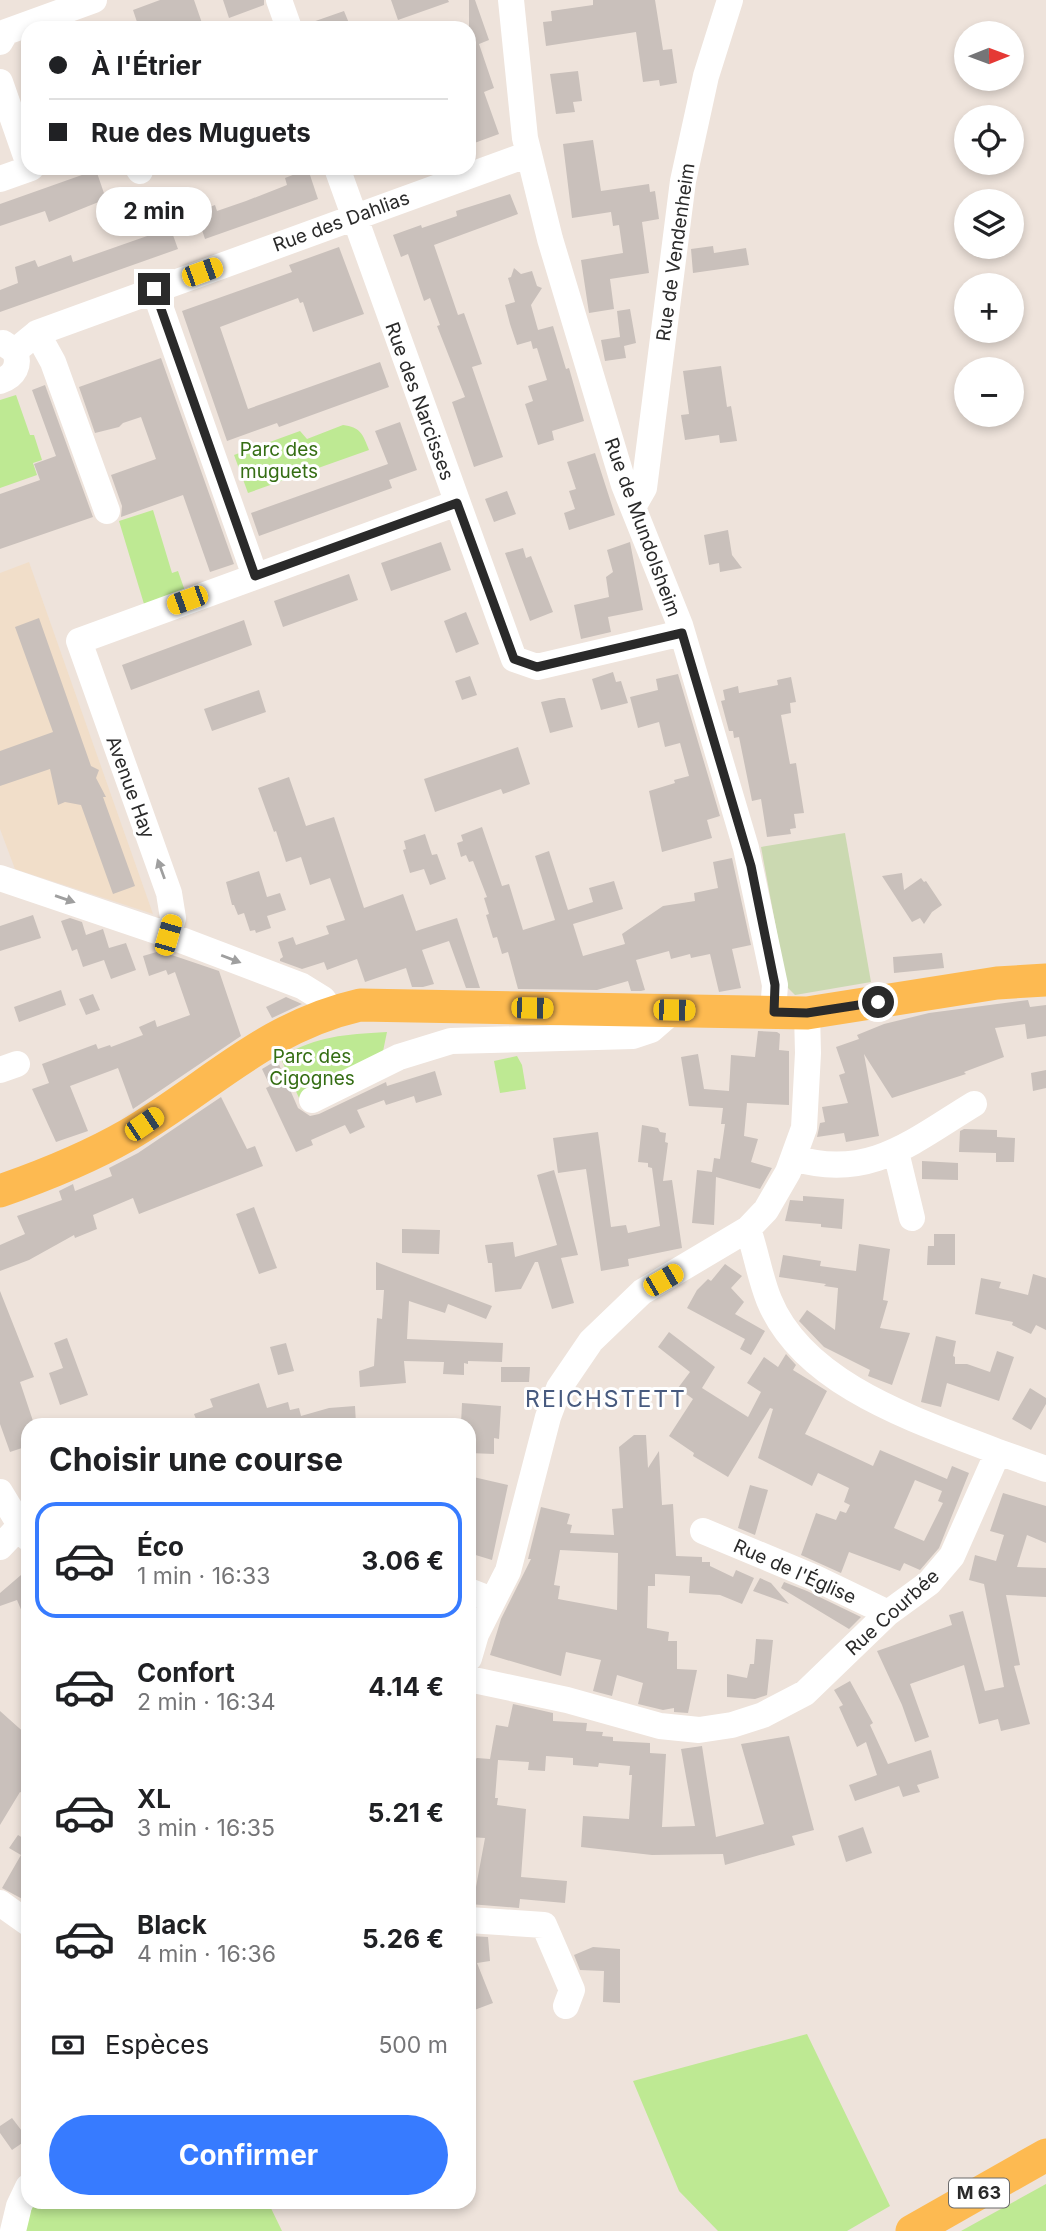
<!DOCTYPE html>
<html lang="fr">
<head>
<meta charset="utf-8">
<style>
  :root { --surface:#fff; --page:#f2f2f2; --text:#202124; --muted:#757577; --line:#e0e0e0; --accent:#377bff }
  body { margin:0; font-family:Inter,sans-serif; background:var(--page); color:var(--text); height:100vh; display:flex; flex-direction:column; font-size:26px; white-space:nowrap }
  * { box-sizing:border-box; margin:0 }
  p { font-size:23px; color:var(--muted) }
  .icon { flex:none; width:38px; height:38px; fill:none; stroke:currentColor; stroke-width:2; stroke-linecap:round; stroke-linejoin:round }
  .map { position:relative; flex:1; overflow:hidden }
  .details { position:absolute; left:21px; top:1418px; width:455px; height:791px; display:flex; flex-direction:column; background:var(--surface); border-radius:21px; box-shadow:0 4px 10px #0003 }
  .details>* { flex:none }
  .guide { position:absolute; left:21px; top:21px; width:455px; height:154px; border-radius:21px; box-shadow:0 4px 10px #0003; display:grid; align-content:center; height:154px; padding:0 28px; background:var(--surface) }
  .needle { width:46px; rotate:89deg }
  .buttons { position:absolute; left:954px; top:21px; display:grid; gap:14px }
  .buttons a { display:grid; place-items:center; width:70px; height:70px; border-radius:50%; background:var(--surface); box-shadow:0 4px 10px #0003; font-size:35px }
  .end { position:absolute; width:32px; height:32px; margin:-16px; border:9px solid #2a2a2a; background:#fff; box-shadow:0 0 0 4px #fff }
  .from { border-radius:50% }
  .bubble { position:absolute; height:49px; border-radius:24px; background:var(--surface); box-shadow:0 4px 10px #0003; font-size:23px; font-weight:700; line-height:49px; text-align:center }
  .car { position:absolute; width:21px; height:42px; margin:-21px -10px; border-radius:9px; box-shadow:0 0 5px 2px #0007; background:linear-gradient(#f5c518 24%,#345 0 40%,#f5c518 0 76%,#345 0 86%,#f5c518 0) }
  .guide b { display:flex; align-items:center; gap:24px; height:66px; font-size:26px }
  .guide b+b { border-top:2px solid var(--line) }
  .guide i { width:18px; height:18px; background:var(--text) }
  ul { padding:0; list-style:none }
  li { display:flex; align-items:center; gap:21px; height:116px; margin:0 14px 10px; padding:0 14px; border:4px solid transparent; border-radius:21px }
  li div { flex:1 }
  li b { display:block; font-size:26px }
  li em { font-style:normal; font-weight:700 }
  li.selected { border-color:var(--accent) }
  li>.icon { width:63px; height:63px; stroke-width:1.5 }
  h2 { padding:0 28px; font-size:32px; line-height:84px }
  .pay { display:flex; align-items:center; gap:18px; height:77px; padding:0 28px; font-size:26px }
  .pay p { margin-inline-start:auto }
  .primary-button { display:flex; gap:14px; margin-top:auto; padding:14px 28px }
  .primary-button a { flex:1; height:80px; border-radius:42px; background:var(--accent); color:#fff; font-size:28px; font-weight:700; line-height:80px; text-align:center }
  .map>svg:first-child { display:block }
</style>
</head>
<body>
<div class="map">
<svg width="1046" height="2231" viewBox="0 0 1046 2231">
  <rect width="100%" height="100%" fill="#eee3db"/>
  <path fill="#f1dec9" d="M29,562l124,352 -138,-45 -15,-40v-256z"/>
  <path fill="#bee993" d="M16,395l14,40h4l8,25 -9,3 4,12 -37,13v-88z
    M343,425c17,2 20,9 26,25l-121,43 -14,-38 66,-24 7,8z
    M153,510l19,63 6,-2 7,20 -41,13 -25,-83z
    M387,1032l-6,29 -81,39 -20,-43c41,-22 62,-22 107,-25z
    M517,1056l5,9 4,24 -26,4 -6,-32z
    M807,2034l83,172 -43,25h-129l-39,-40 -46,-110z
    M1046,2184v47h-85z
    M30,2202h238l14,29h-257z"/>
  <path fill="#cbd9b1" d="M845,833l26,149 -76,13 -8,-8 -26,-140z"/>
  <path fill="#c9c0bb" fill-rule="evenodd" d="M160,0h34l8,23 -15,5h-48l-6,-18z
    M223,0h41v5l-35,13z
    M391,0h57l1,2 -51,18z
    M469,0h6l14,40 -10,4 15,44 -10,4 15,42 -30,11z
    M593,0h62l8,50 9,-1 5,34 -17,3 -1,-6 -16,2 -7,-50 -90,14 -3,-24 9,-1 -1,-10 42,-6z
    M344,11l7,17h-47v-3z
    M578,71l4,30 -9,1 2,10 -19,2 -6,-40z
    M593,140l8,51 48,-7 1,8 5,-1 4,28 -17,3 7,51 -39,6 4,30 -25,4 -8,-53 42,-7 -4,-28 -6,1 -2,-14 -39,6 -9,-74z
    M308,169l10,30 -113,40 -9,-27 19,-7 2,6 29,-10 41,-16 -2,-7z
    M96,170l10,29 -57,23 -4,-11 -45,15v-22z
    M510,194l8,20 -84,31 24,70 6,-2 18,51 -10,3 31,90 -29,10 -22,-65 13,-5 -28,-71 3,-1 -10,-27 -6,3 -16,-47 -7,3 -8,-22 28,-10 1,3 35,-12 -1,-5z
    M169,224l9,25 -178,63v-22l18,-7 -3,-16 20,-7 3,7 33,-12 2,7 77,-27 -1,-4z
    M713,246l1,7 32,-5 3,17 -56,8 -2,-24z
    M339,247l25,67 -51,18 -10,-30 -3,1 -2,-5 -78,29 28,82 132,-47 9,25 -110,40 -2,-4 -50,18 -45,-130 110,-39 -3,-7z
    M514,268l7,6 11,-3 5,15 5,2 -11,17 7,25 15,-4 13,43 3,-1 15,53 -32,10 2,9 -16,5 -13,-41 8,-3 -5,-15 19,-6 -10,-32 -4,1 -2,-8 -14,4 -7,-21 -5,-19 10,-3 -7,-24 3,-1z
    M630,309l6,34 -12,3 2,12 -21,3 -4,-21 19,-3 -3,-26z
    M161,358l73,206 -24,8 -27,-77 -62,22 1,-11 -11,-31 45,-16 -15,-42 -18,6 -4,4 -24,6 -16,-46z
    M721,366l6,41 4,-1 6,35 -17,2 -1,-8 -34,5 -4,-25 8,-1 -6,-43z
    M45,385l48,132 -93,32v-55l40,-14 -6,-16 22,-8 -24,-66z
    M400,422l17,48 -28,10 3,8 -133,48 -8,-23 137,-49 -13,-33z
    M595,453l20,62 -46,15 -5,-17 11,-4 -6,-18 7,-2 -9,-27z
    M507,491l9,23 -22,8 -9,-23z
    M728,530l4,25 10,13 -22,4 -1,-9 -10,2 -5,-30z
    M441,542l10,28 -60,21 -10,-28z
    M630,542l13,68 -35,7 3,15 -30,7 -7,-34 35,-8 -3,-20 7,-5 -6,-22z
    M523,548l3,10 5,-2 22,56 -23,9 -25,-68z
    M349,574l9,26 -75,27 -9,-26z
    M466,612l13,32 -23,9 -12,-32z
    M39,618l52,148 8,4 -3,8 10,19h-3l32,89 -22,8 -32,-89 -16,-3 -7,3 -8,-36 -50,17v-35l53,-19 -38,-105z
    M244,620l8,25 -121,45 -9,-25z
    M613,672l3,10 5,-1 7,22 -27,7 -9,-31z
    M678,674l42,142 -13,4 5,18 -50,14 -13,-61 26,-8 -1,-3 15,-4 -9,-33 -15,4 -6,-25 -21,6 -8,-31 28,-7 -2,-11z
    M470,676l7,19 -15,5 -7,-19z
    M791,677l5,25 -6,1 1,10 -10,2 9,49 6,-1 8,50 -10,1 2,14 -6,1 1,5 -24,3 -6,-38 -9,2 -13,-64 -5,1 -1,-7h-4l-8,-30 4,-1 -2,-10 15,-4 1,7 39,-8 -1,-5z
    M259,690l7,22 -54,19 -8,-22z
    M559,698h6l8,29 -23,6 -9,-31z
    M518,747l12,37 -27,10 -2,-5 -66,23 -11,-33z
    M289,777l17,49 28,-9 30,91 39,-14 13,37 41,-13 23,70h-14l-17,-47 -27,9 12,34 -11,3h-11l-6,-19 -41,14 -8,-23 -30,11 -3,-8 -22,7 -22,-8v-2l3,-2 -5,-15 15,-5 3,8 33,-11 -3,-8 19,-6 -15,-42 -20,7 -9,-28 -15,5 -10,-31 -2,1 -16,-44z
    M482,827l20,59 7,-2 14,46 32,-10 -20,-64 14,-5 19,59 25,-8 -4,-14 25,-7 9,28 -50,15 10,32 42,-12 -3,-10 41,-28 32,-5 -1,-8 24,-5 -5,-26 19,-4 19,87 -19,4 9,39 -22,4 -9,-38 -19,4 -1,-4 -19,5 -2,-8 -33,9 9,30 -4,1h-10l-3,-10 -31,9 -79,-1 -10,-37 -6,2 -5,-17 -4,1 -7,-23 3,-1 -5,-16 3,-1 -14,-36 -4,1 -3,-7 -5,2 -4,-14 6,-2 -2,-6z
    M425,834l7,21 5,-1 9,25 -16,6 -6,-16 -14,4 -7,-23 3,-1 -2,-8z
    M259,871l8,26 13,-4 6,17 -19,6 4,12 -15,5 -1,-3 -5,1 -6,-18 -6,2 -4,-10h-2l-6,-23z
    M902,873l2,17 17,-12 3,4 2,-1 16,24 -10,7 -8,12 -4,-6 -8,4 -30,-46z
    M33,915l8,23 -41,13v-25z
    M70,918l12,4 4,13 17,-6 6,19 17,-5 10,27 -25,9 -7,-19 -21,7 -6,-18 -5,2 -11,-30z
    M160,951l59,20 22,65 -108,73 -15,-41 -48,18 18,45 -32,11 -24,-53 17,-6 -7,-19 54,-20 2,5 12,-4 1,2 32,-12 -4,-8 16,-7 2,7 33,-12 -15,-43 -7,3 -2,-5 -17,6 -6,-20z
    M942,953l2,15 -50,5 -1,-16z
    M61,990l5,15 -47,17 -5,-15z
    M93,994l7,16 -14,5 -7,-16z
    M286,997l16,7 -30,14 -6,-11z
    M1028,1000l2,7 16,-2v31l-19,3 -2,-15 -30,4 9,29 -40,15 2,2 -74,24 -28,-44 15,82 -33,6 -2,-9 -27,4 3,-14 5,-1 -3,-15 26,-4 -9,-28 6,-2 -9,-26 23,-8 -2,-4 27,-11 45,-11z
    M758,1031l19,1 3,2 -1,16 10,1v54l-42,-2 -3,33 14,3 -7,23 21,6 -12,21 -44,-12 -2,48 -22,-2 5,-53 15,2 2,-14 6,1 5,-35h-4l2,-16 -34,-2 -8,-49 17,-3 6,35 25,2 2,-36 24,2z
    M277,1060l21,48 12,8 9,-2 67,-32 1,4 48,-15 7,24 -26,8 -2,-7 -28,9 -2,-5 -27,10 8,17 -15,7 -5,-9 -34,15 2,5 -17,7 -30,-64 4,-2 -8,-17z
    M1046,1070v18l-13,3 -2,-18z
    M221,1097l26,52 8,-3 8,20 -124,48 -6,-16 -40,17 4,14 -22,9 -1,-3 -45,25 -29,11v-26l25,-11 -8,-18 45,-16 -3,-9 14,-7 2,7 37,-15 -3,-8 29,-15z
    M642,1125l16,3 2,4 6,1 -1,9 3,1 -5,38 9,-1 10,68 -54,11 1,7 -28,5 -15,-102 -28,4 -5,-35 45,-6 13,95 15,-2 2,8 32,-7 -8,-58 -4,-1v-4l-10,-1z
    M964,1129l33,1v7l18,1 -1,24h-18v-9l-37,-1 1,-21z
    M922,1161l36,2v17l-36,-1z
    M554,1170l24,85 -17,3 13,45 -22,6 -14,-47h-3l-14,27 -26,3 -3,-29h-4l-3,-18 28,-3 2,15 42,-12 -20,-70z
    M803,1196l41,3 -2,30 -21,-2v-3l-36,-3 5,-21 13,1z
    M254,1207l23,61 -18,6 -23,-60z
    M402,1229l38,1 -1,24 -37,-1z
    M934,1234h21v31h-28l1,-19h6z
    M859,1244l31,5 -7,51 5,1 -8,27 30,5 -18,52 -24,-9 2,-6 -46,-23 -25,-26 8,-11 28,20 3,-42 -14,-2 2,-2 -47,-7 4,-22 38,6 -1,5 36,5z
    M376,1262l116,44 -6,13 -38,-15 -3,9 -36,-12 -2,38 96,4 -1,19 -34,-1v3l-4,-1v12l-21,-1 1,-12 -40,-1 2,22 -46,4 -1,-16 15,-5 3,-48 5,1 2,-29h-8z
    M725,1264l17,12 -11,12 13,14 -9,12 30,17 -14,24 -11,-6 5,-10 -58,-31 10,-18 11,-11 3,2z
    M1033,1274l13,4v52l-10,-5 -5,9 -19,-9 1,-3 -38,-8 6,-36 20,4 -2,6 29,7z
    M0,1291l34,86 -14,5 14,42h-6v22l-18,6 -10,-28z
    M669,1332l46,35 -13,21 46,29 13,-25 -14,-9 17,-26 14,10 8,-13 10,11 -3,5 34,21 -22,43 68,32 7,-16 67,29 5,-13 17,7 -30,75 -19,22 -16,-7 -4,8 -51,-19 -8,21 -40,-18 15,-42 20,7 4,-9 6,2 4,-8 -6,-3 5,-14 -31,-15 -6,13 -54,-28 15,-49 -3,-1 -42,69 -35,-21 1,-3 -25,-17 24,-37 -15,-11 12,-16 -32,-25zM915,1480l27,11 -4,10 5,2 -19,38 -30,-13z
    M936,1336l20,5 -3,15 2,1v7h12l23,8 7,-21 17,6 -15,44 -52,-18 -6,24 -20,-5z
    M67,1338l21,57 -28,10 -11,-32 14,-5 -9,-25z
    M286,1343l8,28 -16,4 -8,-28z
    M501,1367h29l-1,15h-28z
    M259,1383l8,25 21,-6 2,8 9,-2 2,8 28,-8 26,-2 1,18h-102v-4l-6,2 -1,-3 -15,5h-34l-4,-10 19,-7 -3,-8z
    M1030,1388l16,10v6l-15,26 -19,-11z
    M462,1403l39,3 -2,33 -5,-1v16l-25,-1v-29h-8z
    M634,1435h12l2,33 11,-17 3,54 11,-1 3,52 26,1v5h8v4l23,11 3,-7 18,8 -12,26 -22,-9 -31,-2 1,-17 -35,-2v12h-7l-1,42 22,4 -1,9h9v28l20,1 -9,43 -14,-1v-4l-11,2 -25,-6 5,-21 -26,-8 -5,21 -19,-5 8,-31 -35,-8 -5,24 -71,-21 11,-36 30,-60h-3l13,-52 29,7 -3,10 5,1 -2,8 44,2 -2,-26 11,-1 -4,-61zM560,1550l58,3 -1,57 -59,-11 2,-13 -6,-1z
    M469,1476l39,9 -16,75 -23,-7z
    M750,1485l18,5 -13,45 -17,-7z
    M1003,1493l43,13v37l-19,-8 -10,32 29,1v29l-40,-2 14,70 -6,1 16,58 -29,7 -3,-12 -19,5 -15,-59 -54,19 19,53 -14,5 -13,-37 -25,-54 75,-26 -3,-10 14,-4 22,80 19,-4 -20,-103 -15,-4 6,-25 21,6 8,-26 -14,-4z
    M28,1569v57l-11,-26 -17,6v-13z
    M760,1578l11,5 18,21 -36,-13z
    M784,1582l23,9 54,26 -12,12 -68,-41z
    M756,1639l17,1 -6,55 -12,4 -28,-2v-23l20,4 3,-14h4z
    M850,1681l23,42 -3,2 18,39 43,-14 8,28 -22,7 3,7 -17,5 -4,-11 -44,15 -6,-16 28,-10 -11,-33 -9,5 -18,-40 4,-2 -9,-15z
    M513,1704l40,9v8l34,2 -1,8 17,1 -1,4 11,1v4l37,2v10l16,1 -4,73 33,-1 -14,-77 21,-3 14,91 48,-13 -23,-80 48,-8 25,94 -22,6 3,9 -70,20 -2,-11 -71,1 -71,-8 2,-31 46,3 3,-44h-3l1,-9 -31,-3 -1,4 -25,-2v-7l-27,-2 -1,15 -17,-1 1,-8 -31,-2 -3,38h3l-1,7 29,4 -5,68 46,4 -2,22 -45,-4 -1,9 -50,-4v-18l7,1 9,-49 -16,-1 3,-65 -3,-8 8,-6 13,1 6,-34 12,2z
    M0,1711l28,25v59l-8,-3 -20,33z
    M863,1827l9,26 -26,9 -8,-26z
    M18,1835l10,6v61l-26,-14 19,-33 -12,-7z
    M470,1936l18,1 2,24 -13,2 16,40 -24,9z
    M593,1947l27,2v54l-17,-1 1,-31 -24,-1 -6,-15z
    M12,2118l16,21 -16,11 -12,-17v-7z"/>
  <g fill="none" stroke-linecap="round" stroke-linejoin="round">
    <path stroke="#fff" stroke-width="26" d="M279,0l10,28
      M511,0l14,138 25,101 74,246 56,140 66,223 29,137 -2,27
      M0,42l6,-10 88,-32
      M0,82l28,80
      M138,168l2,3
      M337,168l177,491 23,8 145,-34
      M0,179l31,-11
      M154,289l101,287
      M37,333l16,29 54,149
      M15,351l22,-18 492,-179
      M0,381c15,-5 20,-16 15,-30l-12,-8
      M633,507l11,-19 39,-307 23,-105 24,-76
      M0,878l168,57 134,51 21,13 9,12
      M168,935l5,-17 -4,-25 -90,-252 378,-138
      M0,1070l17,-6
      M312,1100l87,-43 52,-16 182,-5 18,-6 23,-20
      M896,1152l16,66
      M794,1158c75,23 119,-17 180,-54
      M998,1452l48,17
      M0,1492l28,46
      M703,1531l110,46 75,36
      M0,1547l20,-21
      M469,1591l23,9
      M469,1658l7,-24 32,-63 40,-154 11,-29 32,-47 51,-49 106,-63 18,-19 22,-38 16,-44 4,-75 -1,-40
      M469,1679l98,21 93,26 39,4 33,-5 31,-10 42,-22 83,-80 41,-30 23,-27 46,-104c-79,-31 -194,-66 -229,-152 -9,-22 -13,-48 -21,-71
      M0,1903l28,20
      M469,1920l75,5 28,65 -6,16
      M13,2231l6,-25 9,-19"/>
    <path stroke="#fdba51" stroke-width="33" d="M0,1191c43,-15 88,-33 128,-56 81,-47 136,-108 232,-130l447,8 190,-30 49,-3
      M912,2231l134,-76"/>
  </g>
  <defs><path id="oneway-solid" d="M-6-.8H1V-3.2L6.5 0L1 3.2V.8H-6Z" transform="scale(1.75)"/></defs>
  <g fill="#9f9f9f">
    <use href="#oneway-solid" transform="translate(161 869) rotate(-110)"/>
    <use href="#oneway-solid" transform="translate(65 899) rotate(19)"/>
    <use href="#oneway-solid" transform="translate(231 959) rotate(21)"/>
  </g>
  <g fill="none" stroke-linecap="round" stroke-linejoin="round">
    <path stroke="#2a2a2a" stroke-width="9" d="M154,289l101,287 202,-73 57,156 23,8 145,-34 69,233 24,119 -1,27 33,1 71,-11"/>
  </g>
  <g text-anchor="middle" stroke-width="6" stroke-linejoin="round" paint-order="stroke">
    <rect fill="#fff" stroke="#6a6a6a" stroke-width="2" x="949" y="2178.5" width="60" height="29" rx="5"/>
    <g font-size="18" font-weight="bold" fill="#2a2a2a">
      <text x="979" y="2199">M 63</text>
    </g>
    <g font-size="19" fill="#2a2a2a" stroke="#fff">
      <text transform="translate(341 221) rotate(-20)" y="7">Rue des Dahlias</text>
      <text transform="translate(675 252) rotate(-82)" y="7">Rue de Vendenheim</text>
      <text transform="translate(420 401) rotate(70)" y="7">Rue des Narcisses</text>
      <text transform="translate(643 527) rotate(70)" y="7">Rue de Mundolsheim</text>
      <text transform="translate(131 787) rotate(70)" y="7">Avenue Hay</text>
      <text transform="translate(795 1571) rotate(24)" y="7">Rue de l'Église</text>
      <text transform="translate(892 1612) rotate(-42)" y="7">Rue Courbée</text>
    </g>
    <g font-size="19" fill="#356e14" stroke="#fff">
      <text x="279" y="456">Parc des<tspan x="279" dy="22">muguets</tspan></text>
      <text x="312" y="1063">Parc des<tspan x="312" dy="22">Cigognes</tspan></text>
    </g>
    <g font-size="23" letter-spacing="2" fill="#475a7f" stroke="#fff">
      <text x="606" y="1407">REICHSTETT</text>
    </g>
  </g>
</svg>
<div class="buttons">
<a><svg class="needle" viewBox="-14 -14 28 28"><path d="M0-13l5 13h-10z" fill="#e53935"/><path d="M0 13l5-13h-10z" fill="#757577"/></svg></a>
<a><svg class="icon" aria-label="locate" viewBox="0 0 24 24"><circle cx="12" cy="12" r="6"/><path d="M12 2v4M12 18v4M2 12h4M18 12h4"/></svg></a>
<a><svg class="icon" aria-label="layers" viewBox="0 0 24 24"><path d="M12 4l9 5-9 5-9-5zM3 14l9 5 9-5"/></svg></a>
<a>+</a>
<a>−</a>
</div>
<i class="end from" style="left:878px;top:1002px"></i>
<i class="end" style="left:154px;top:289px"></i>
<div class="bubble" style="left:96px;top:187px;width:116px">2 min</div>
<i class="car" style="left:202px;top:272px;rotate:70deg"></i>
<i class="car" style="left:187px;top:600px;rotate:250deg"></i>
<i class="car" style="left:168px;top:935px;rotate:16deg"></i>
<i class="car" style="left:532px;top:1008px;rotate:91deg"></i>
<i class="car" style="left:674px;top:1010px;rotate:91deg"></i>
<i class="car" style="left:144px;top:1124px;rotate:56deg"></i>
<i class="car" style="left:663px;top:1280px;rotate:60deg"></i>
<div class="guide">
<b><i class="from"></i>À l'Étrier</b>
<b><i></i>Rue des Muguets</b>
</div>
<section class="details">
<h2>Choisir une course</h2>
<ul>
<li class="selected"><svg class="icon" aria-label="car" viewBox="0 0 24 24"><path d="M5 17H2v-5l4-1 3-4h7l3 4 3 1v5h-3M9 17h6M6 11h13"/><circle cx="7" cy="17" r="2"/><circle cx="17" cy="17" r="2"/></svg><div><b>Éco</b><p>1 min · 16:33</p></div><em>3.06 €</em></li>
<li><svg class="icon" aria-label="car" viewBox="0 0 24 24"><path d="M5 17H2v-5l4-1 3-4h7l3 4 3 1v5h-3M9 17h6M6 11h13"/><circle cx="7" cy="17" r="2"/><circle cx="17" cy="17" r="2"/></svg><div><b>Confort</b><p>2 min · 16:34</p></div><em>4.14 €</em></li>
<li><svg class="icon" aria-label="car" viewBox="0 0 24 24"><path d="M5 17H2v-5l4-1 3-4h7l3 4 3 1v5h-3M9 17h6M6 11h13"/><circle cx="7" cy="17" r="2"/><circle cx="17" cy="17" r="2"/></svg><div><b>XL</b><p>3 min · 16:35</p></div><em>5.21 €</em></li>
<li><svg class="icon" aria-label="car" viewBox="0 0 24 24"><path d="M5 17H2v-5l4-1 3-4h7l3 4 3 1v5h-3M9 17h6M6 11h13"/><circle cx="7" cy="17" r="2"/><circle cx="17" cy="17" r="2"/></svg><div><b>Black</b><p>4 min · 16:36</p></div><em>5.26 €</em></li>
</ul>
<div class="pay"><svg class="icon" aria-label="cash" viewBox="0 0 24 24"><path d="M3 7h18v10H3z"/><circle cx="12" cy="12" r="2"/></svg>Espèces<p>500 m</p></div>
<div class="primary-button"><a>Confirmer</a></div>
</section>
</div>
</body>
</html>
